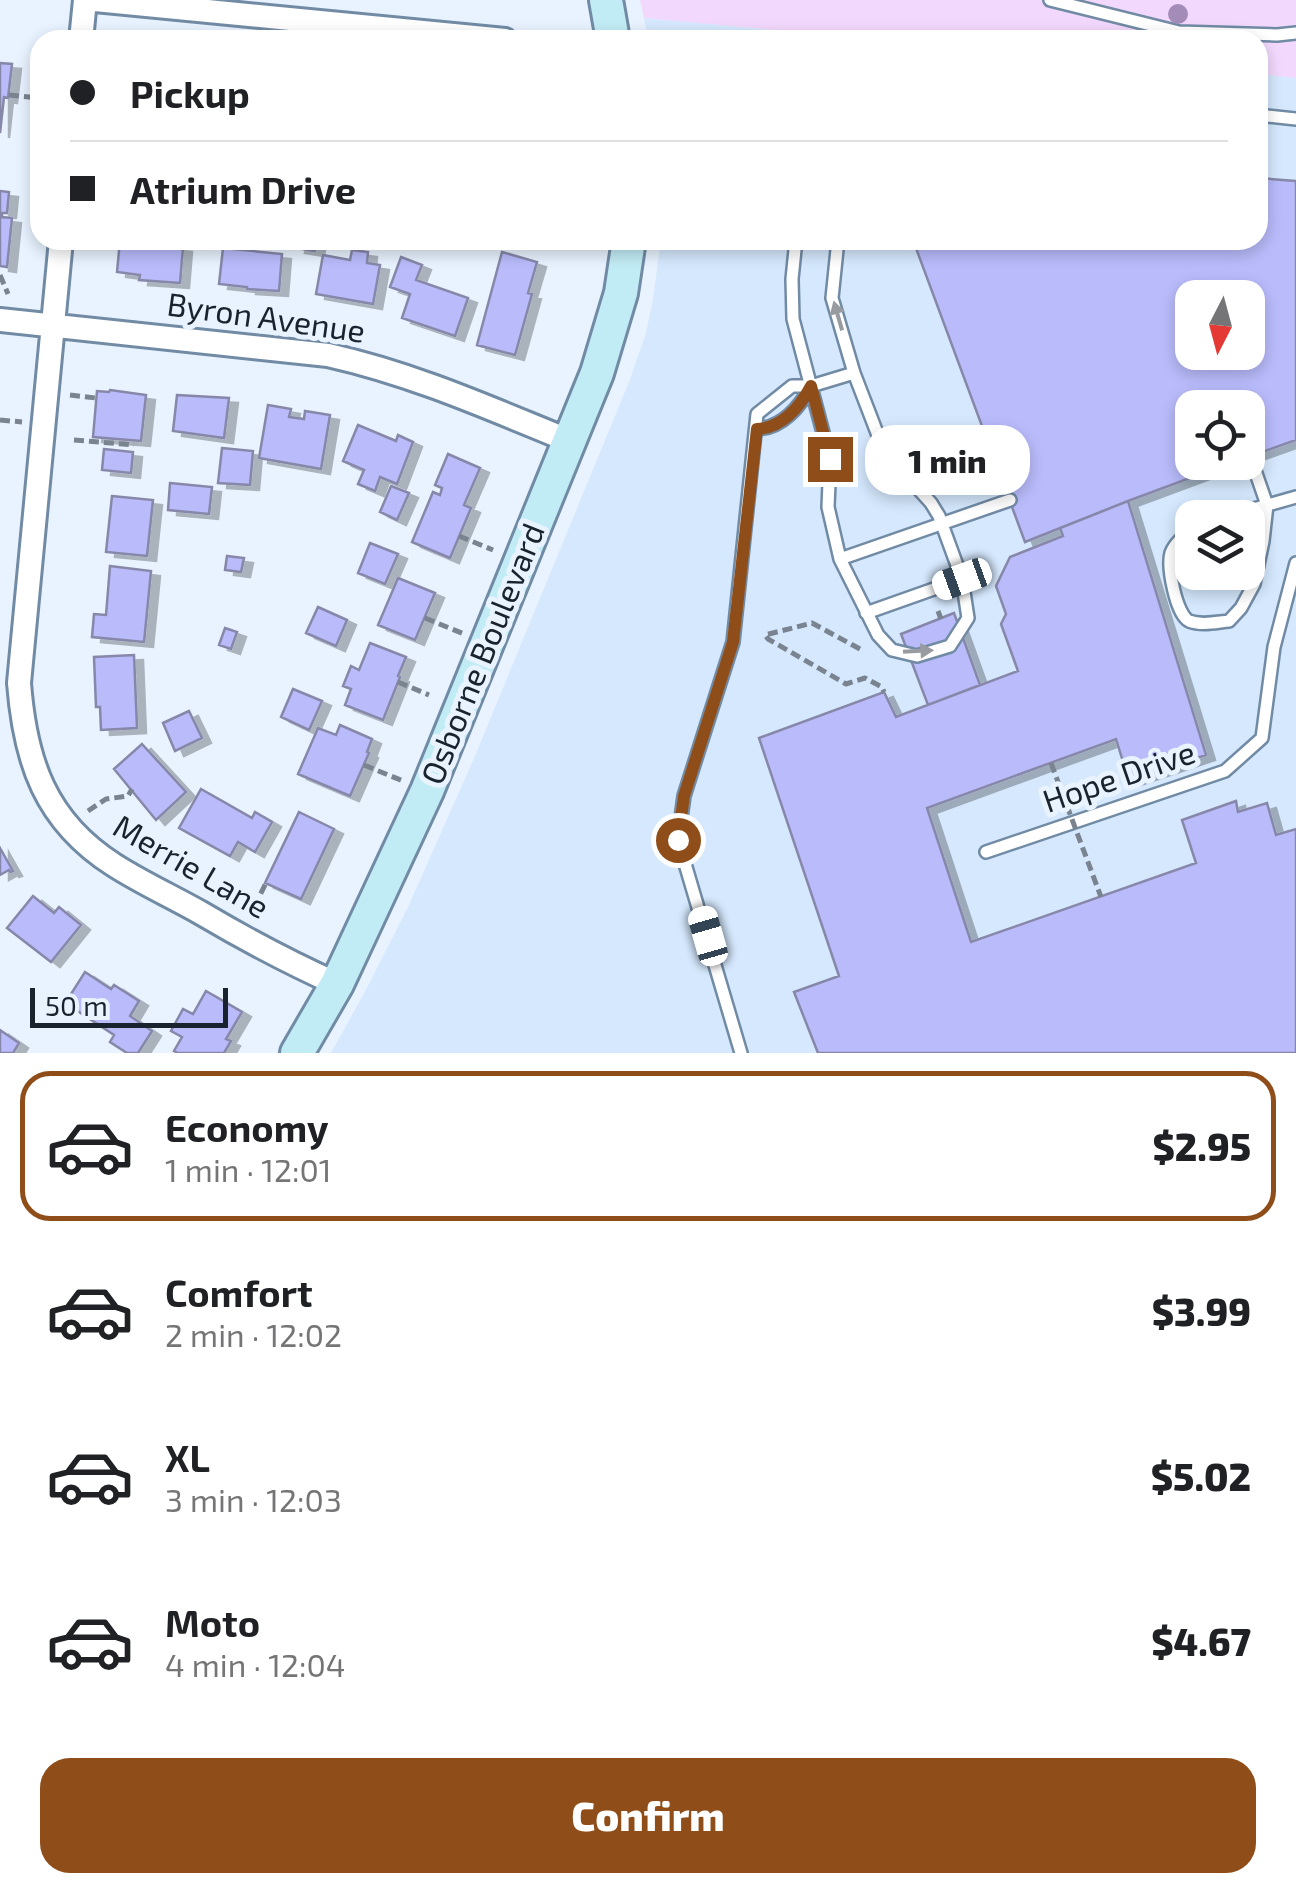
<!DOCTYPE html>
<html lang="en">
<head>
<meta charset="utf-8">
<style>
  :root { --surface:#fff; --page:#f6f6f6; --text:#202124; --muted:#757577; --line:#e0e0e0; --accent:#8f4e19 }
  body { margin:0; font-family:"Exo 2",sans-serif; background:var(--page); color:var(--text); height:100vh; display:flex; flex-direction:column; font-size:38px; white-space:nowrap }
  * { box-sizing:border-box; margin:0 }
  p { font-size:32px; color:var(--muted) }
  .icon { flex:none; width:55px; height:55px; fill:none; stroke:currentColor; stroke-width:2; stroke-linecap:round; stroke-linejoin:round }
  .map { position:relative; height:1053px; overflow:hidden }
  .panel { display:flex; flex-direction:column; background:var(--surface); flex:1 }
  .panel>* { flex:none }
  .banner { position:absolute; left:30px; top:30px; width:1238px; height:220px; border-radius:30px; box-shadow:0 5px 15px #0003; display:grid; align-content:center; height:220px; padding:0 40px; background:var(--surface) }
  .needle { width:65px; rotate:186deg }
  .buttons { position:absolute; left:1175px; top:280px; display:grid; gap:20px }
  .buttons a { display:grid; place-items:center; width:90px; height:90px; border-radius:20px; background:var(--surface); box-shadow:0 5px 15px #0003; font-size:50px }
  .scale { position:absolute; left:30px; bottom:25px; width:198px; box-sizing:border-box; padding-left:10px; border:5px solid #19232e; border-top:0; font-size:28px; line-height:35px; white-space:nowrap; color:#19232e; -webkit-text-stroke:8px #e8f3ff; paint-order:stroke }
  .end { position:absolute; width:45px; height:45px; margin:-22px; border:12px solid #8f4e19; background:#fff; box-shadow:0 0 0 5px #fff }
  .from { border-radius:50% }
  .bubble { position:absolute; height:70px; border-radius:30px; background:var(--surface); box-shadow:0 5px 15px #0003; font-size:32px; font-weight:800; line-height:70px; text-align:center }
  .car { position:absolute; width:30px; height:60px; margin:-30px -15px; border-radius:12px; box-shadow:0 0 8px 2px #0007; background:linear-gradient(#fff 24%,#345 0 40%,#fff 0 76%,#345 0 86%,#fff 0) }
  .banner b { display:flex; align-items:center; gap:35px; height:95px; font-size:38px }
  .banner b+b { border-top:2px solid var(--line) }
  .banner i { width:25px; height:25px; background:var(--text) }
  ul { padding:18px 0 0; list-style:none }
  li { display:flex; align-items:center; gap:30px; height:150px; margin:0 20px 15px; padding:0 20px; border:5px solid transparent; border-radius:30px }
  li div { flex:1 }
  li b { display:block; font-size:38px }
  li em { font-style:normal; font-weight:800 }
  li.active { border-color:var(--accent) }
  li>.icon { width:90px; height:90px; stroke-width:1.5 }
  .cta { display:flex; gap:20px; margin-top:auto; padding:20px 40px }
  .cta a { flex:1; height:115px; border-radius:30px; background:var(--accent); color:#fff; font-size:40px; font-weight:800; line-height:115px; text-align:center }
  .map>svg:first-child { display:block }
</style>
</head>
<body>
<div class="map">
<svg width="1296" height="1053" viewBox="0 0 1296 1053">
  <defs>
    <filter id="shadow"><feDropShadow dx="9" dy="5" stdDeviation="0" flood-color="#0004"/></filter>
  </defs>
  <rect width="100%" height="100%" fill="#e8f3ff"/>
  <path fill="#d5e8fd" fill-rule="evenodd" d="M644,18l238,22h-234z
    M1258,74l38,4v975h-965l36,-65 42,-83 66,-149 154,-374 17,-49 7,-34 8,-59h597zM1192,298h56v54h-56zM1192,408h56v54h-56zM1192,518h56v54h-56z"/>
  <path fill="#f2d8fc" d="M640,0h656v78l-38,-4v-34h-376l-238,-22z"/>
  <path fill="#b9bbfb" stroke="#8788a9" stroke-width="2.5" fill-rule="evenodd" filter="url(#shadow)" d="M0,63l12,1 -4,34 -4,-1 -4,36z
    M1258,178l38,3v259l-48,17v-49h-56v54h41l-105,39 -103,41 -112,-302h345zM1192,298h56v54h-56z
    M0,191l9,1 -2,21h-5v4l10,1 -5,49 -7,-1z
    M120,240h43l-1,5 21,2 -3,36 -41,-3 1,-5 -23,-3z
    M298,240h19l-2,11 -19,-3z
    M223,248l59,6 -3,37 -32,-2v-2l-28,-3z
    M352,250l16,2 -1,11 13,2 -7,39 -57,-10 7,-39 27,5z
    M502,252l35,10 -9,31 4,1 -17,61 -38,-10z
    M401,257l21,8 -6,15 52,18 -13,38 -53,-18 8,-24 -20,-7z
    M110,390l36,5 -5,46 -48,-4 4,-46 12,1z
    M177,395l52,3 -5,40 -51,-7z
    M268,405l23,4 -2,8 15,2 1,-8 25,4 -9,54 -62,-11z
    M358,425l38,16 2,-6 15,7 -16,42 -17,-7 -5,14 -17,-7 6,-14 -21,-9z
    M222,448l31,3 -3,34 -32,-2z
    M104,449l29,3 -2,21 -29,-3z
    M448,454l32,14 -16,37 7,3 -21,50 -38,-16 21,-50 7,3 2,-7 -7,-3z
    M170,483l42,4 -3,27 -41,-4z
    M391,486l18,7 -12,27 -17,-8z
    M112,496l41,4 -6,56 -41,-4z
    M1128,501l78,254 -77,26 -13,-42 -189,69 44,134 225,-79 -14,-43 54,-19 2,11 29,-9 9,32 20,-6v224h-478l-24,-61 45,-16 -80,-238 125,-46 12,25 122,-46 -17,-47 5,-10 -10,-28 14,-29 53,-21 -3,-8z
    M370,543l28,11 -13,30 -27,-11z
    M227,556l17,2 -3,14 -16,-2z
    M110,566l41,5 -7,71 -52,-5 2,-23 12,1z
    M398,578l37,15 -20,47 -37,-15z
    M318,607l29,13 -11,26 -30,-13z
    M954,613l26,72 -52,20 -27,-71z
    M225,628l12,4 -6,17 -12,-4z
    M370,643l36,14 -8,19 2,1 -17,43 -38,-15 6,-16 -8,-3 8,-20 8,4z
    M134,655l3,73 -36,2 -1,-23h-4l-2,-50z
    M293,689l29,12 -13,29 -28,-13z
    M189,711l13,27 -27,13 -12,-28z
    M340,725l32,14 -5,13 2,1 -19,43 -52,-22 20,-46 18,7z
    M142,744l44,48 -30,28 -42,-51z
    M201,789l51,29 3,-6 17,10 -17,30 -17,-10 -8,14 -51,-28z
    M299,812l35,17 -33,70 -36,-16z
    M0,848l13,23 -3,1 -1,-2 -9,5z
    M33,896l21,17 5,-6 22,18 -30,37 -44,-34z
    M85,972l26,17 3,-4 25,16 -9,15 22,15 -14,22h-11l-17,-11 4,-7 -41,-27 4,-6 -8,-5z
    M206,991l36,21 -16,27 5,2 -7,12h-46l-4,-2 8,-14 -11,-6 12,-22 10,5z
    M0,1030l19,13 -6,10h-13z"/>
  <g fill="none" stroke-linecap="round" stroke-linejoin="round">
    <defs>
      <path id="lane" d="M1050,0l129,32 98,3 19,-2
        M1258,115l38,4
        M796,240l-4,39 1,40 37,140 -2,48 12,52 38,76 14,15 25,6 33,-10 18,-28 -6,-39 -23,-63 -8,-13 -47,-52 -30,-78 -22,-75 6,-58
        M757,429c25,-1 43,-22 54,-43
        M1222,518l74,-21
        M1192,530c-8,6 -17,13 -21,23 -4,14 5,61 18,68 13,5 28,1 40,0l12,-13 13,-24 9,-43 4,-36 -17,-49
        M840,559l170,-59
        M866,613l96,-34
        M986,852l239,-81 37,-33 12,-91 22,-84
        M741,1053l-63,-213 6,-44 49,-154 24,-228 35,-28h19l43,-13"/>
      <path id="street" d="M95,0l410,40
        M81,40l4,-40
        M61,240l-42,443c6,78 26,138 95,182 28,18 59,32 87,48 44,26 89,50 136,71
        M0,320l328,35c85,19 161,53 242,86"/>
      <path id="secondary" d="M606,0l7,40
        M297,1053l40,-69 90,-193 170,-418 24,-80 8,-53"/>
    </defs>
    <use href="#lane" stroke="#728ba5" stroke-width="16"/>
    <use href="#street" stroke="#728ba5" stroke-width="28"/>
    <use href="#secondary" stroke="#728ba5" stroke-width="38"/>
    <path stroke="#7a8490" stroke-width="5" stroke-dasharray="10 5" stroke-linecap="butt" d="M9,95l31,3
      M0,275l8,19
      M70,395l26,3
      M0,420l22,2
      M74,440l60,5
      M459,536l34,14
      M938,611l3,8
      M425,618l39,16
      M860,649l-48,-26 -47,12 3,4 78,45 19,-6 17,9 2,5
      M398,682l31,13
      M364,765l39,16
      M88,811l18,-12 22,-3 4,-7
      M254,907l12,-24"/>
    <use href="#lane" stroke="#fff" stroke-width="11"/>
    <use href="#street" stroke="#fff" stroke-width="22"/>
    <use href="#secondary" stroke="#c2ecf5" stroke-width="32"/>
    <path stroke="#7a8490" stroke-width="5" stroke-dasharray="10 5" stroke-linecap="butt" d="M1051,763l50,134"/>
  </g>
  <circle fill="#a38db8" cx="1178" cy="14" r="10"/>
  <defs><path id="oneway-solid" d="M-6-.8H1V-3.2L6.5 0L1 3.2V.8H-6Z" transform="scale(2.5)"/></defs>
  <g fill="#989ca1">
    <use href="#oneway-solid" transform="translate(838 316) rotate(-106)"/>
    <use href="#oneway-solid" transform="translate(918 651) rotate(-3)"/>
  </g>
  <g fill="none" stroke-linecap="round" stroke-linejoin="round">
    <path stroke="#8f4e19" stroke-width="12" d="M678,840l6,-44 49,-154 24,-213c25,-1 43,-22 54,-43l19,73"/>
  </g>
  <g text-anchor="middle" stroke-width="10" stroke-linejoin="round" paint-order="stroke">
    <g font-size="32" fill="#19232e" stroke="#e8f3ff">
      <text transform="translate(266 318) rotate(8)" y="11">Byron Avenue</text>
      <text transform="translate(483 654) rotate(-68)" y="11">Osborne Boulevard</text>
      <text transform="translate(1119 777) rotate(-19)" y="11">Hope Drive</text>
      <text transform="translate(191 867) rotate(30)" y="11">Merrie Lane</text>
    </g>
  </g>
</svg>
<div class="buttons">
<a><svg class="needle" viewBox="-14 -14 28 28"><path d="M0-13l5 13h-10z" fill="#e53935"/><path d="M0 13l5-13h-10z" fill="#757577"/></svg></a>
<a><svg class="icon" aria-label="locate" viewBox="0 0 24 24"><circle cx="12" cy="12" r="6"/><path d="M12 2v4M12 18v4M2 12h4M18 12h4"/></svg></a>
<a><svg class="icon" aria-label="layers" viewBox="0 0 24 24"><path d="M12 4l9 5-9 5-9-5zM3 14l9 5 9-5"/></svg></a>
</div>
<div class="scale">50 m</div>
<i class="end from" style="left:678px;top:840px"></i>
<i class="end" style="left:830px;top:459px"></i>
<div class="bubble" style="left:865px;top:425px;width:165px">1 min</div>
<i class="car" style="left:962px;top:579px;rotate:250deg"></i>
<i class="car" style="left:708px;top:936px;rotate:344deg"></i>
<div class="banner">
<b><i class="from"></i>Pickup</b>
<b><i></i>Atrium Drive</b>
</div>
</div>
<section class="panel">
<ul>
<li class="active"><svg class="icon" aria-label="car" viewBox="0 0 24 24"><path d="M5 17H2v-5l4-1 3-4h7l3 4 3 1v5h-3M9 17h6M6 11h13"/><circle cx="7" cy="17" r="2"/><circle cx="17" cy="17" r="2"/></svg><div><b>Economy</b><p>1 min · 12:01</p></div><em>$2.95</em></li>
<li><svg class="icon" aria-label="car" viewBox="0 0 24 24"><path d="M5 17H2v-5l4-1 3-4h7l3 4 3 1v5h-3M9 17h6M6 11h13"/><circle cx="7" cy="17" r="2"/><circle cx="17" cy="17" r="2"/></svg><div><b>Comfort</b><p>2 min · 12:02</p></div><em>$3.99</em></li>
<li><svg class="icon" aria-label="car" viewBox="0 0 24 24"><path d="M5 17H2v-5l4-1 3-4h7l3 4 3 1v5h-3M9 17h6M6 11h13"/><circle cx="7" cy="17" r="2"/><circle cx="17" cy="17" r="2"/></svg><div><b>XL</b><p>3 min · 12:03</p></div><em>$5.02</em></li>
<li><svg class="icon" aria-label="car" viewBox="0 0 24 24"><path d="M5 17H2v-5l4-1 3-4h7l3 4 3 1v5h-3M9 17h6M6 11h13"/><circle cx="7" cy="17" r="2"/><circle cx="17" cy="17" r="2"/></svg><div><b>Moto</b><p>4 min · 12:04</p></div><em>$4.67</em></li>
</ul>
<div class="cta"><a>Confirm</a></div>
</section>
</body>
</html>
